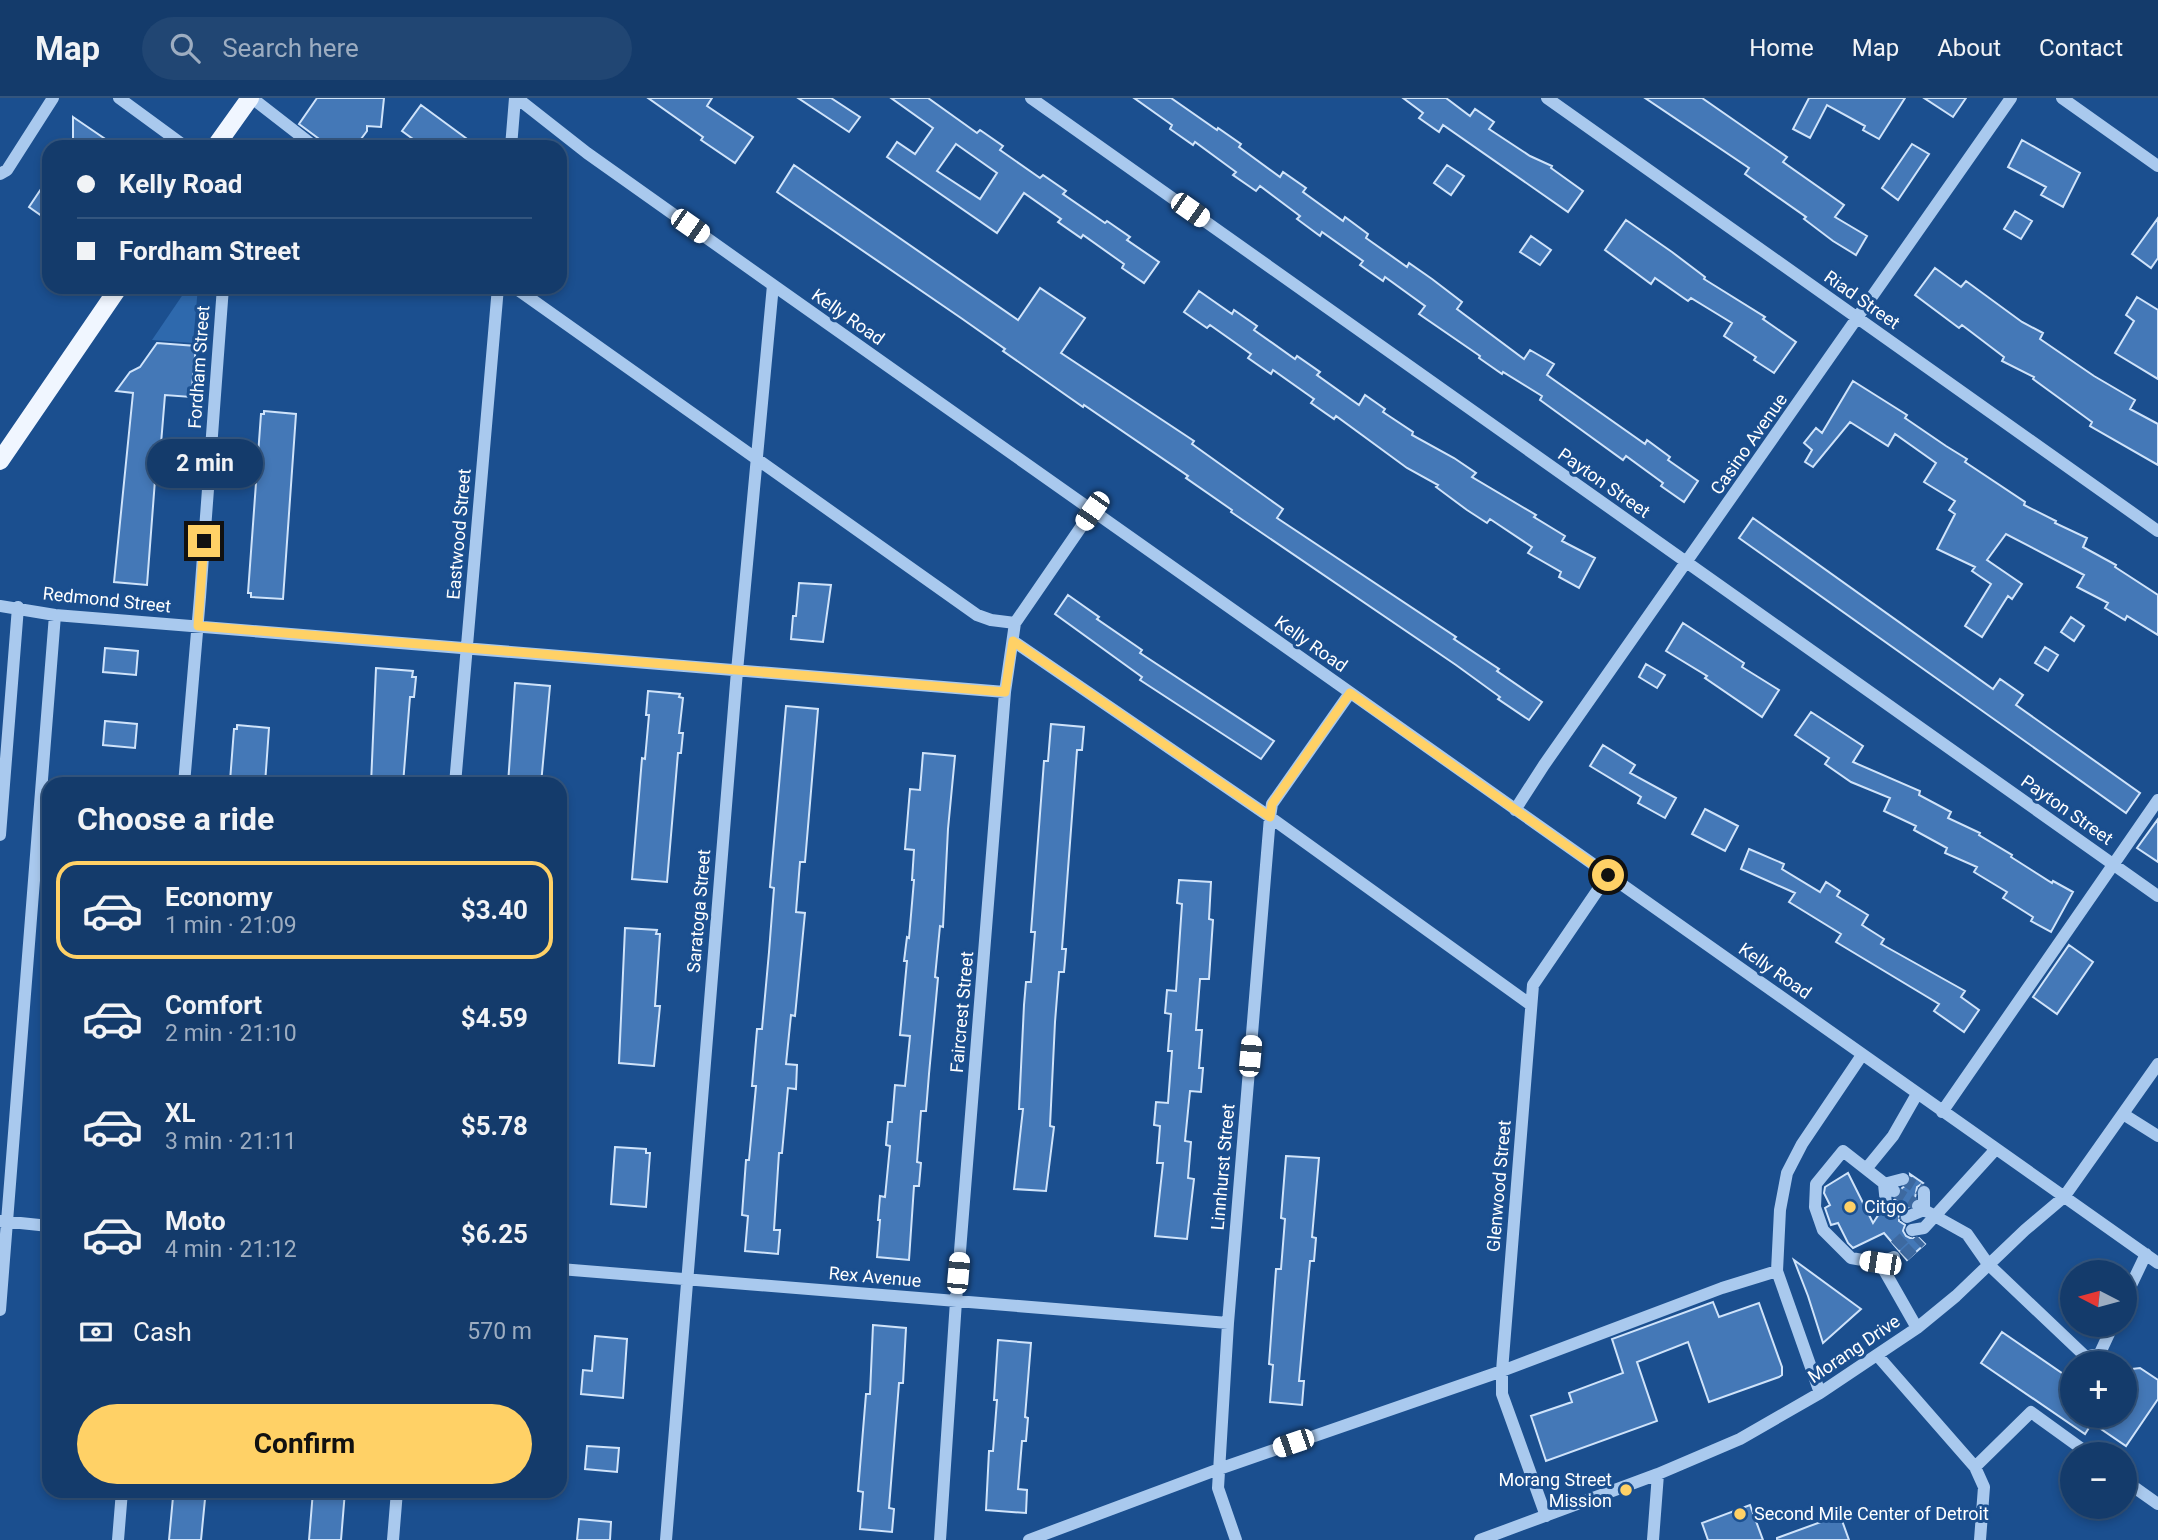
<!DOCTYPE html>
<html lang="en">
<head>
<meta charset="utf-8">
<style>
  :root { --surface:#143b6b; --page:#214673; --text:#f1f3f6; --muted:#9dadc1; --line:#33557e; --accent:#ffd166 }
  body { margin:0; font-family:Roboto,sans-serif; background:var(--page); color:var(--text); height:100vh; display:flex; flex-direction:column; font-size:26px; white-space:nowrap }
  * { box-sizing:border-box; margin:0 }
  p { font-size:23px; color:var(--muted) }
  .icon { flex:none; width:38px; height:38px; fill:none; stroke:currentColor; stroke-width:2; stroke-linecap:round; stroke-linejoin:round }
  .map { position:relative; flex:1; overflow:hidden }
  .details { position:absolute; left:42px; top:679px; width:525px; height:721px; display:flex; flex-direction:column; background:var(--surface); border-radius:21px; box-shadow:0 4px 10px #0003,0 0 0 2px var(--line) }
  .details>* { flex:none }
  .top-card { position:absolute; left:42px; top:42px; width:525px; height:154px; border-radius:21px; box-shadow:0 4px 10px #0003,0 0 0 2px var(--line); display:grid; align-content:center; height:154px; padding:0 35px; background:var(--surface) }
  .needle { width:46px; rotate:276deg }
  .buttons { position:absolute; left:2060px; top:1162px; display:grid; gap:14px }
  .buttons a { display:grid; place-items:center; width:77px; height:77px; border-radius:50%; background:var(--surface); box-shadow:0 4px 10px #0003,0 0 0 2px var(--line); font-size:35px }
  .end { position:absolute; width:32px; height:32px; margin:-16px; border:9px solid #ffd166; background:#111; box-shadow:0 0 0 4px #111 }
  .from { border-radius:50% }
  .bubble { position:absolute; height:49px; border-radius:24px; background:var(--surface); box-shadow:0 4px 10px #0003,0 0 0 2px var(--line); font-size:23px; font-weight:700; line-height:49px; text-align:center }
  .car { position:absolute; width:21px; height:42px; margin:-21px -10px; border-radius:9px; box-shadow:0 0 5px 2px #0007; background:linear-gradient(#fff 24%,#345 0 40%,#fff 0 76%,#345 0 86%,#fff 0) }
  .top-card b { display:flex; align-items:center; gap:24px; height:66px; font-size:26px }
  .top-card b+b { border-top:2px solid var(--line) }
  .top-card i { width:18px; height:18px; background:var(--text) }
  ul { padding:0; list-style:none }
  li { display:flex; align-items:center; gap:21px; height:98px; margin:0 14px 10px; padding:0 21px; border:4px solid transparent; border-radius:21px }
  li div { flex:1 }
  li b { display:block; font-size:26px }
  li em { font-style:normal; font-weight:700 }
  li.current { border-color:var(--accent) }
  li>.icon { width:63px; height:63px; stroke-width:1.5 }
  h2 { padding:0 35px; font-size:32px; line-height:84px }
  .pay { display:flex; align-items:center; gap:18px; height:77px; padding:0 35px; font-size:26px }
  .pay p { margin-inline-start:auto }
  .button { display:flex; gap:14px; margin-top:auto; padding:14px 35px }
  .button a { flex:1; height:80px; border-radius:42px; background:var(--accent); color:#111; font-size:28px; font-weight:700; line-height:80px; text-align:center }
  header { display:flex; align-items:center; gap:42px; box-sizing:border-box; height:98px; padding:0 35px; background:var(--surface); border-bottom:2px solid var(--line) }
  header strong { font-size:33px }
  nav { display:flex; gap:38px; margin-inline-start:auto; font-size:24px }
  .search { width:490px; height:63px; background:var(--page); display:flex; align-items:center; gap:18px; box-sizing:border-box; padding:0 24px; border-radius:38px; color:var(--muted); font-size:26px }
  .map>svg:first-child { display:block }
</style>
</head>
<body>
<header>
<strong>Map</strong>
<div class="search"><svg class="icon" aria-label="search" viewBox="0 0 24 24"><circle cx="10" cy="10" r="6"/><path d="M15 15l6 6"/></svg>Search here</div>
<nav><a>Home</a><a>Map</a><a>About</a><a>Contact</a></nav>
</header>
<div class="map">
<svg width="2158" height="1442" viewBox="0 0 2158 1442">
  <rect width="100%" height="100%" fill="#1b4f8f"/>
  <path fill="#2e69ad" d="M188,189h10l-5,56 -41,-3z"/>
  <path fill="#4478b7" stroke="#cfe3fa" stroke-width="2" fill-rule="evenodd" d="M317,0h67l-3,29 -14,-1v5l-12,16h-25l-31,-23z
    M648,0h64l-5,8 46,31 -18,26 -34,-23 2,-3z
    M798,0h33l29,19 -11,15z
    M891,0h37l49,35 3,-3 23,16 -3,4 40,28 3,-3 23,16 -3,3 42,29 2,-2 23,16 -3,3 32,22 -15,21 -22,-15 2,-4 -41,-29 -2,3 -23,-16 3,-3 -37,-26 -27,40 -110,-76 10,-15 18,12 18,-26zM956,46l41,29 -17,26 -43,-28z
    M1134,0h37l46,32 1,-2 23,16 -2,3 41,30 3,-5 23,16 -3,4 40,29 2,-4 23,17 -2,4 41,29 2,-4 23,16 30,23 -5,7 67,50 6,-9 24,14 -7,11 98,69 2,-4 23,17 -2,3 30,21 -14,21 -23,-16 2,-3 -37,-27 -3,4 -83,-60 2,-4 -39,-24 -1,2 -23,-16 1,-2 -61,-42 6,-8 -40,-29 -2,4 -23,-16 3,-4 -41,-29 -2,4 -23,-17 3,-3 -40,-30 -4,5 -23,-16 3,-3 -41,-30 -2,3 -23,-16 2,-4z
    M1403,0h43l24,18 5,-7 19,13 -5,7 41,27 22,10 -1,2 32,23 -15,21 -125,-87 -4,7 -20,-14 4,-5z
    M1645,0h57l85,59 -4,5 61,43 -9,12 32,19 -11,19 -23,-14 -29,-22 2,-2 -61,-43 4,-6z
    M1809,0h96l-26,41 -16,-9 2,-4 -38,-21 -17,33 -17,-9z
    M1924,0h42l-13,19z
    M421,7l57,42h-54l-22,-16z
    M73,19l44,30h-44z
    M2022,42l58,33 -17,34 -22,-12 5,-8 -38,-20z
    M1912,46l17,10 -31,46 -16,-12z
    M794,67l224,155 22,-32 45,30 -24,35 133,88 -2,3 91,65 -6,9 179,119 -2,2 45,30 -2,2 45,31 -13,18 -31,-21 2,-2 -44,-32 -225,-153 1,-2 -46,-32 2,-2 -104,-71 -1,2 -80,-56 2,-2 -44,-31 -184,-126z
    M1447,67l17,11 -13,19 -17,-12z
    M49,79v44l-20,-14z
    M2015,113l17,10 -11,18 -17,-10z
    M2158,120v40l-7,10 -19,-14z
    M1626,122l46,32 33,25 -1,2 61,38 -2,2 33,23 -22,31 -20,-13 2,-3 -32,-21 8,-13 -41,-25 -3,3 -33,-23 -4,6 -46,-34z
    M1531,138l20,14 -11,15 -20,-13z
    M1935,170l26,19 5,-6 56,41 21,11 -3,6 54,37 41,24 -5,9 28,15v41l-68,-39 2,-4 -59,-43 1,-2 -32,-16 2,-4 -42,-32 -3,3 -44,-33z
    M1199,193l33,23 2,-4 23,16 -3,4 41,29 2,-3 23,16 -3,3 42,30 6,-10 20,14 -2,3 30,20 -1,3 42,23 22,15 -4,4 64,38 -2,2 31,19 -3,5 33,17 -16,30 -20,-11 2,-5 -33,-19 4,-6 -42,-28 -3,4 -20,-13 -31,-23 2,-2 -31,-17 -71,-52 -2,3 -23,-16 3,-4 -41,-29 -2,4 -23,-16 3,-4 -41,-29 -3,3 -23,-16z
    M2137,199l21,13v69l-43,-26 19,-32 -8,-6z
    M157,245l39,3 -5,51 -26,-2 -7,85h-3l-8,105 -33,-3 19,-189 -17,-2 14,-19 10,-5z
    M1853,283l54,34 -2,3 41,28 21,13 -2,3 60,40 -1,3 32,16 -1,2 32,15 -4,9 33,18 -1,2 43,28v40l-31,-19 -2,4 -20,-12 3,-5 -31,-16 7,-12 -78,-41 -19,26 35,24 -10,15 -4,-3 -26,41 -17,-11 26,-42 -19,-13 3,-4 -38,-18 18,-35 -6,-4 6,-9 -31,-19 12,-19 -41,-29 -7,12 -38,-24 -37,45 -8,-5 7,-12 -8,-7 12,-15 6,5z
    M264,313l32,3 -13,185 -32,-2v-4h-3l13,-179h3z
    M1753,420l240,171 7,-10 23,16 -7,10 124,88 -14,20 -387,-275z
    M799,485l32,2 -8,57 -32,-3 2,-23h3z
    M1068,497l31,22 -2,2 45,31 -2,3 134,88 -13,18 -121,-79 2,-3 -87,-63z
    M2071,519l13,9 -10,15 -13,-9z
    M1683,525l61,40 -2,4 37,23 -17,27 -57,-39 2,-2 -41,-25z
    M2045,549l13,8 -10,16 -13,-8z
    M105,550l33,3 -2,24 -33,-3z
    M1646,566l19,11 -8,13 -18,-11z
    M376,570l37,3 -1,6h4l-2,20h-4l-7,87h-32z
    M515,585l35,3 -9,98h-33z
    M648,593l32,3 -1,3 4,1 -4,35h4l-2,20h-3l-11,129 -35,-3 10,-121 3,1 4,-44h-3z
    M786,608l32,3 -13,153h-5l-4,50 9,1 -10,103 -4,-1 -5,49 11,1 -1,24 -8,-1 -6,65h-3l-5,77h6l-2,24 -33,-3 3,-35 -6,-1 4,-55h3l7,-74h-4l5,-57h5l7,-77 5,-64 -4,-1z
    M1811,614l52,34 -10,16 67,29 -1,4 32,17 -3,6 32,15 -1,2 33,20 -1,2 41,26 1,-2 20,11 -22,40 -20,-11 2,-4 -30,-19 4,-6 -33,-20 3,-5 -32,-14 2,-5 -33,-18 2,-4 -32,-15 6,-13 -39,-16 -26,-18 4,-6 -34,-23z
    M105,623l32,3 -2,24 -32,-3z
    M1051,626l33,3 -2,23h-5l-15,199h4l-2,23h-5l-4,50 -5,104 4,1 -8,64 -32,-2 9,-80h-4l5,-104 2,-23h5l4,-50h-4l13,-171h4z
    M237,627l32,3 -4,56 -35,-3 4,-52h3z
    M1603,647l32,20 -5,8 46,25 -11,20 -27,-15 3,-6 -51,-31z
    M923,655l32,3 -7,73 -5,98 -3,-1 -5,51 3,1 -9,96 -3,37h-5l-4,51 4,1 -2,23h-5l-5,74 -32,-3 3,-37h-2l2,-24 5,1 5,-51 -4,-1 2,-23h4l3,-37 10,1 5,-50 -10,-1 7,-74h-3l3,-24 2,1 5,-58h-2l2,-30 -9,-1 5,-60 10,1z
    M1705,711l33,17 -13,25 -33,-17z
    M2158,721v43l-21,-14z
    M1749,751l35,15 -2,5 38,23 6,-10 14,9 -3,5 31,19 -6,10 22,14 -3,5 84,47 -4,6 18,13 -15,22 -30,-21 5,-7 -103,-62 5,-8 -52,-32 6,-9 -54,-24z
    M1179,782l32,2 -2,37 4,1 -4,59h-9l-4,51h6l-3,38h4l-2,24 -11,-1 -5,50 6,1 -3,36 6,1 -7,60 -32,-3 8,-73h-6l3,-37 -6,-1 2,-23 12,1 4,-52h-4l3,-37 -6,-1 2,-23 9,1 6,-87 -5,-1z
    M625,830l32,2 -1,4h4l-5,72h5l-6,60 -35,-3z
    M2069,847l24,17 -36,52 -24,-17z
    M615,1049l31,2v4h4l-4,54 -35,-3z
    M1286,1058l33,2 -7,79 4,1 -2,23h-4l-11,120h5l-2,24 -32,-3 3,-37 -4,-1 7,-95h5l4,-50 -4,-1z
    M1848,1075l25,50 8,-12 7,2 6,-5v-8l6,-3 2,-9 9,-6 -1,-8 13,9 -6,4 -2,11 -4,3 -2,6 -8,4 -2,4v6l6,4 -2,6 3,5 4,2h9l6,6 -18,16 -23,-27 -31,15 -5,-5 -10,-20 -7,2 -6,-17 5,-3 -6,-12 1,-6z
    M1794,1162l67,49 -38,34 -15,-47z
    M1713,1204l6,15 40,-14 23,64v8l-3,2 -70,25 -21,-60 -51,20 20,59 -111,40 -15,-45 41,-14 -3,-9 54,-20 -11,-34z
    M873,1227l33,3 -3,55h-4l-10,125 5,1 -2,23 -32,-3 3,-37 -5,-1 8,-97h4z
    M2002,1234l70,48v36h52v-46l16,-2 18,12v19l-32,47 -34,-23 -7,11 -104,-71z
    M595,1238l32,3 -4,59 -42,-4 2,-24 9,1z
    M998,1242l33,3 -6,74 3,1 -2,23h-4l-4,48 9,1 -1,23 -40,-3 3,-59h4l4,-51h-3z
    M587,1348l32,2 -2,24 -32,-3z
    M313,1393h32l-4,49h-32z
    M173,1399l32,2 -4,41h-32z
    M1750,1407l13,35h-55l-6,-17z
    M1840,1417l9,25h-72v-2z
    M579,1421l32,3 -1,18h-33z"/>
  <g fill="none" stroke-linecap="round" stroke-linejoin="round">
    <path stroke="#3d69a0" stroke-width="12" stroke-dasharray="12 6" stroke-linecap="butt" d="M1903,1081l21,13
      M1894,1093l21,13
      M1886,1106l21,13
      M1895,1148l17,-16
      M1904,1158l17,-16"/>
    <path stroke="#a9c9ee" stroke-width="12" d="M119,0l67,49
      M252,0l63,49
      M517,0l70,55 186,132 1385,978
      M1031,0l1127,798
      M1547,0l611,433
      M2062,0l96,68
      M511,49l4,-49
      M0,76l7,-4 46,-72
      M514,189l463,328 14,5 24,3
      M0,508l55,9 950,77
      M1013,543l257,176 261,188
      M184,686l16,-187 23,-310
      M455,686l43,-497
      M1515,712l29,-45 467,-667
      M0,737l18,-228
      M1942,1014l216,-312
      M2123,1016l35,22
      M1866,1071l-23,-18 -27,33 -1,23 8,23 28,28 29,5
      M1894,1093l-28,-22 27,-33 24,-42
      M1886,1106l-2,-20 19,-5
      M1918,1108l6,4v-18
      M1907,1119l17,-7 43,24 21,30 98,93 14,-4 13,-28
      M1,1123l48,5
      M1912,1132l12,-2 71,-78
      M1894,1159l-14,6 37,65
      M560,1171l668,54
      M2124,1202l22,-46
      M0,1212l55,-695
      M1877,1257l98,112 9,20 -4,53
      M1820,1295l-43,-122 3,-61 7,-37 15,-29 60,-89
      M1975,1369l56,-55 58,42
      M2124,1382l34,24
      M1546,1418l-44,-122v-23l31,-386 75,-110
      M118,1442l4,-49
      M393,1442l4,-49
      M666,1442l71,-869 36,-386
      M940,1442l16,-239 49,-609 10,-69 77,-112
      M1029,1442l190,-71 283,-98 220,-83 55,-17
      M1236,1442l-18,-52 10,-165 42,-506 2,-13 78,-111
      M1480,1442l178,-66 82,-35 80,-46 97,-65 39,-32 69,-66 39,-33 94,-133
      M1653,1442l5,-66"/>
    <path stroke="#f0f6ff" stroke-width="18" d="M215,49l35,-49
      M0,363l119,-174"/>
  </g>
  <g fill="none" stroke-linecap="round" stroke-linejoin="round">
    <path stroke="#ffd166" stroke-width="9" d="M204,443l-6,85 807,66 8,-51 257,176 2,-13 78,-111 258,182"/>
  </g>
  <g fill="#ffd166" stroke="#1b4f8f" stroke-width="2.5">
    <circle cx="1850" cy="1109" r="7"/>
    <circle cx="1626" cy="1392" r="7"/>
    <circle cx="1740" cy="1416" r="7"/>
  </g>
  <g text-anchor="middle" stroke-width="6" stroke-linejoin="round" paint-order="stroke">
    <g font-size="18" fill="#fff" stroke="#1b4f8f">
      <text transform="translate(1862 202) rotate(35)" y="6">Riad Street</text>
      <text transform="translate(848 219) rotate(35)" y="6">Kelly Road</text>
      <text transform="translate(199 269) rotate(-86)" y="6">Fordham Street</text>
      <text transform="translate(1749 346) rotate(-55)" y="6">Casino Avenue</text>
      <text transform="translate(1604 385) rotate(35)" y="6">Payton Street</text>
      <text transform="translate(459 436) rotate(-85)" y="6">Eastwood Street</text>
      <text transform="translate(107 502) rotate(6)" y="6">Redmond Street</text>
      <text transform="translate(1311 546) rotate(35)" y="6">Kelly Road</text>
      <text transform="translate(2067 712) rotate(35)" y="6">Payton Street</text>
      <text transform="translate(699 813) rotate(-85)" y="6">Saratoga Street</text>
      <text transform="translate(1775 873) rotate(35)" y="6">Kelly Road</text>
      <text transform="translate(962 914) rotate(-85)" y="6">Faircrest Street</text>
      <text transform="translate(1223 1069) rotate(-85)" y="6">Linnhurst Street</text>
      <text transform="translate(1499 1088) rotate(-85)" y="6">Glenwood Street</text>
      <text transform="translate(875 1179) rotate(5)" y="6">Rex Avenue</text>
      <text transform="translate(1854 1251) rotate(-34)" y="6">Morang Drive</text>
    </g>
    <g font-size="18" fill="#fff" stroke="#1b4f8f" text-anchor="start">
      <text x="1864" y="1115">Citgo</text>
      <text x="1612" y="1388" text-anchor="end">Morang Street<tspan x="1612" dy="21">Mission</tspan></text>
      <text x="1754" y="1422">Second Mile Center of Detroit</text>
    </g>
  </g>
</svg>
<div class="buttons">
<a><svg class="needle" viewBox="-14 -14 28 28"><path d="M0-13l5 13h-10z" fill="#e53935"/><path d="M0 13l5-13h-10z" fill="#9dadc1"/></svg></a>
<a>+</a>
<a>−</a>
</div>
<i class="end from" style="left:1608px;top:777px"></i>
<i class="end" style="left:204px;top:443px"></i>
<div class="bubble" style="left:147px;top:341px;width:116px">2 min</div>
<i class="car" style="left:1190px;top:112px;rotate:125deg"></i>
<i class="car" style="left:690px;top:128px;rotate:125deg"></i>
<i class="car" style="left:1092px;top:413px;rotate:215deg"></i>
<i class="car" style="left:1250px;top:958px;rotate:5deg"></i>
<i class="car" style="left:1880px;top:1165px;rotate:279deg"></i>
<i class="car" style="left:958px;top:1175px;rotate:5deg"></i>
<i class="car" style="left:1293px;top:1345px;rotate:251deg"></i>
<div class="top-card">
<b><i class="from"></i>Kelly Road</b>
<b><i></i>Fordham Street</b>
</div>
<section class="details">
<h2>Choose a ride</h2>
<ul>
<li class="current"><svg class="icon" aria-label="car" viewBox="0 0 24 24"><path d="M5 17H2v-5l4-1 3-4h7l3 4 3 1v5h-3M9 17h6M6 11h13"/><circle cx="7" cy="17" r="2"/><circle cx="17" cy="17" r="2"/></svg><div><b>Economy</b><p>1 min · 21:09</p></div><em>$3.40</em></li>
<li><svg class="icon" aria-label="car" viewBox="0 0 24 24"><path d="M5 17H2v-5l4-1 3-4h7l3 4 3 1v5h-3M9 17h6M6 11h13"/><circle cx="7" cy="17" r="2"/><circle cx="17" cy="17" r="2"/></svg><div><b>Comfort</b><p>2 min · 21:10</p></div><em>$4.59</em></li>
<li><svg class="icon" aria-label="car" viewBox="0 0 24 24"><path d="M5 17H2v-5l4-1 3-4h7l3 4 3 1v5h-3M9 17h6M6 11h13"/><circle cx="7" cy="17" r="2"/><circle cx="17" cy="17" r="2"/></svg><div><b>XL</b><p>3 min · 21:11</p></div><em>$5.78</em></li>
<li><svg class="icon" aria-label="car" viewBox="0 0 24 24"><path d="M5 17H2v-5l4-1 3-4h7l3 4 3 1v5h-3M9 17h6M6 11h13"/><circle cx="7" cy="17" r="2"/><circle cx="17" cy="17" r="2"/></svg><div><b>Moto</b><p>4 min · 21:12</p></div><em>$6.25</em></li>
</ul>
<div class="pay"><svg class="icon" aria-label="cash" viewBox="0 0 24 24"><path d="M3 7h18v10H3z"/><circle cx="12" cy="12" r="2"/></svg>Cash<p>570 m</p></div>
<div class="button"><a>Confirm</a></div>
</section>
</div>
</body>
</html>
